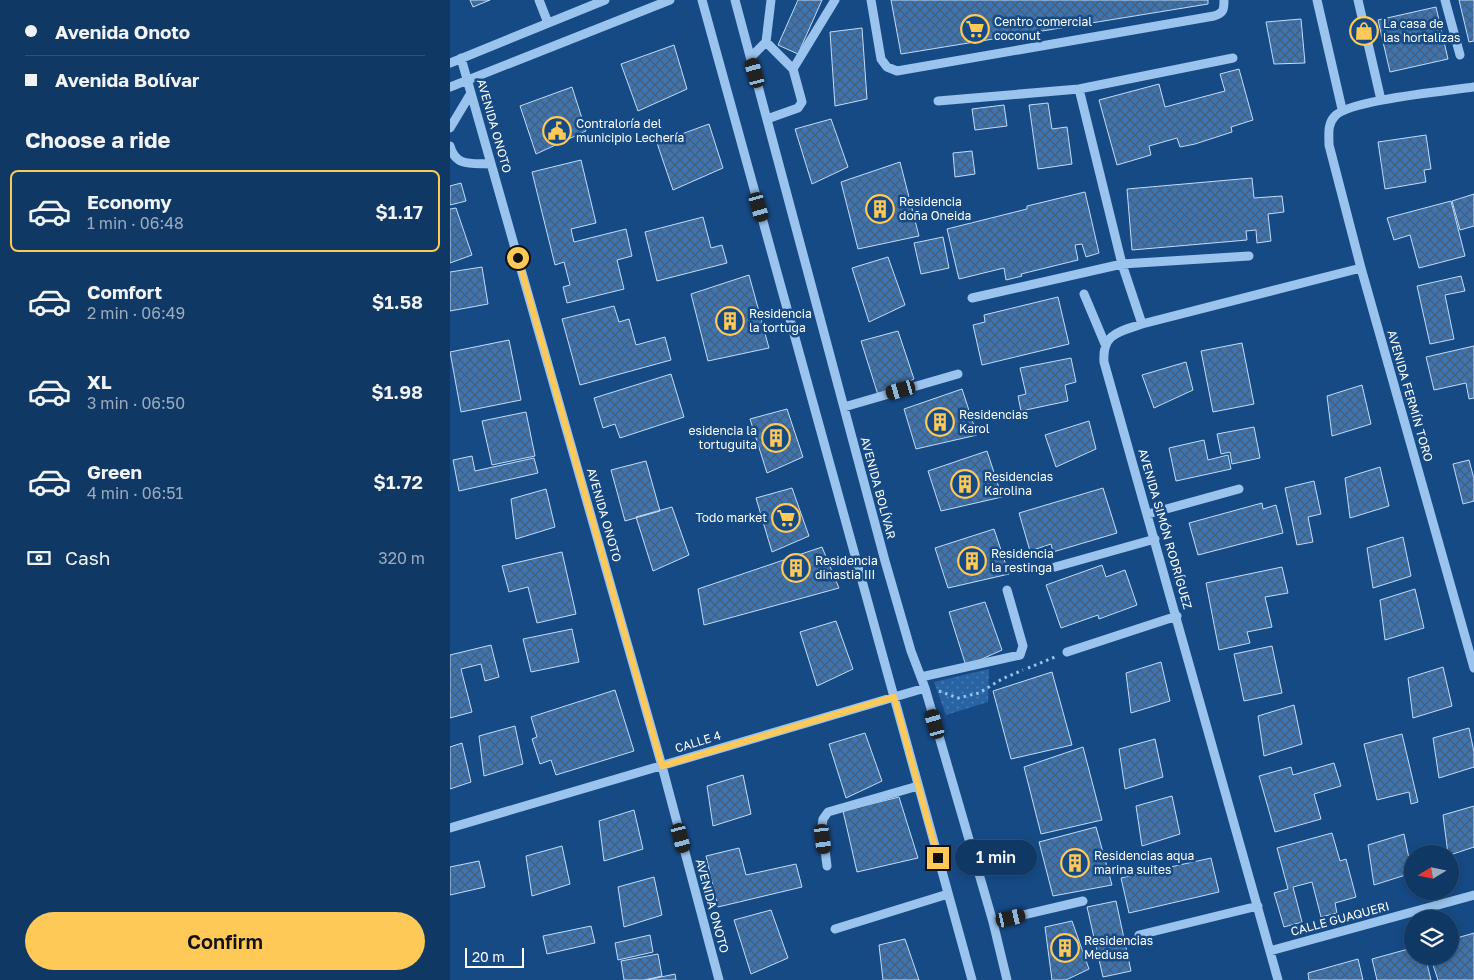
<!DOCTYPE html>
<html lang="en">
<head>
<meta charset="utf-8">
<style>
  :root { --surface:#103864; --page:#1e436d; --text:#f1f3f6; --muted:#9cacbf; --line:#305278; --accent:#ffc957 }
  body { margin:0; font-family:"Golos Text",sans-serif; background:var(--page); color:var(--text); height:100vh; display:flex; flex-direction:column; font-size:19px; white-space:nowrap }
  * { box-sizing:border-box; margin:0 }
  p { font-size:16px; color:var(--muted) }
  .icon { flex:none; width:28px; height:28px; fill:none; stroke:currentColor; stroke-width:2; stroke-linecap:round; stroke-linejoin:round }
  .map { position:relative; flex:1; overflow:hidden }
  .drawer { display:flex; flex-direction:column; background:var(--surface); width:450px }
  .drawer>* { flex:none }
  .top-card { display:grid; align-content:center; height:110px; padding:0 25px; background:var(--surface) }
  .needle { width:32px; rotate:260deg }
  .controls { position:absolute; left:954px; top:845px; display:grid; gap:10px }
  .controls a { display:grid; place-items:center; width:55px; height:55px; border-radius:50%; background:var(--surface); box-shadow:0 2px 8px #0003,0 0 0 1px var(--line); font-size:25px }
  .scale { position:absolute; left:15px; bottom:12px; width:59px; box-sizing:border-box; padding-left:5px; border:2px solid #fff; border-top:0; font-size:14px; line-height:18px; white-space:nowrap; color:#fff; -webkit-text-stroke:4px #164a85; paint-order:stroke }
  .end { position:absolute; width:22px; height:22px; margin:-11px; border:6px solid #ffc957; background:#111; box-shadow:0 0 0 2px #111 }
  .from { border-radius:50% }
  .bubble { position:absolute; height:35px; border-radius:18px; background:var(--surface); box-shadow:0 2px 8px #0003,0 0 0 1px var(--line); font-size:16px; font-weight:600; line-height:35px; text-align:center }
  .car { position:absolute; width:15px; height:30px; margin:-15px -8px; border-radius:6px; box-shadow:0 0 4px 1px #0007; background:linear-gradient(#222 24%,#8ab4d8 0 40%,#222 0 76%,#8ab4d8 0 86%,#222 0) }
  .top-card b { display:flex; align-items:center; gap:18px; height:48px; font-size:19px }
  .top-card b+b { border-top:1px solid var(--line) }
  .top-card i { width:12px; height:12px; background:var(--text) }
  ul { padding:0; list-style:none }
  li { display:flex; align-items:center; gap:15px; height:82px; margin:0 10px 8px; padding:0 15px; border:2px solid transparent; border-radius:8px }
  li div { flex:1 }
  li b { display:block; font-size:19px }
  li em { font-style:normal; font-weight:600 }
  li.active { border-color:var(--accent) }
  li>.icon { width:45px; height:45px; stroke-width:1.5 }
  h2 { padding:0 25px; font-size:22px; line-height:60px }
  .pay { display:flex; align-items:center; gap:12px; height:55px; padding:0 25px; font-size:19px }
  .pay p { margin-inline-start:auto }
  .button { display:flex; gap:10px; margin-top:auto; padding:10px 25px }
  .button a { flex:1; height:58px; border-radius:30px; background:var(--accent); color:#111; font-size:20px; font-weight:600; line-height:58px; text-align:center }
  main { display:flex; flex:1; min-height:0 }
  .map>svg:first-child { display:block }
</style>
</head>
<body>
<main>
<section class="drawer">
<div class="top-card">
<b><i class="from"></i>Avenida Onoto</b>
<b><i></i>Avenida Bolívar</b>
</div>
<h2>Choose a ride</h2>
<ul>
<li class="active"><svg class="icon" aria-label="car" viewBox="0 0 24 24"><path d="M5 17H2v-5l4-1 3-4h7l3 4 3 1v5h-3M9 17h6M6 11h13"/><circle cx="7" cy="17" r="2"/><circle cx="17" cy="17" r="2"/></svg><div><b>Economy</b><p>1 min · 06:48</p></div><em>$1.17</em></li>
<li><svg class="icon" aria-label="car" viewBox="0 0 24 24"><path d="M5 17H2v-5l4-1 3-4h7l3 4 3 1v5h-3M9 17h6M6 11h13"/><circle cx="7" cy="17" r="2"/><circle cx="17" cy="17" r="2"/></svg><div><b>Comfort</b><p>2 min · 06:49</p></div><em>$1.58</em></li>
<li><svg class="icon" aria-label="car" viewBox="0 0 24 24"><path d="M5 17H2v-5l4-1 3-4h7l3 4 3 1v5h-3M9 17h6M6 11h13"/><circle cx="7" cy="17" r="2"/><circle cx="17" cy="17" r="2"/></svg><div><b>XL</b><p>3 min · 06:50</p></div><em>$1.98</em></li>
<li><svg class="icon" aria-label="car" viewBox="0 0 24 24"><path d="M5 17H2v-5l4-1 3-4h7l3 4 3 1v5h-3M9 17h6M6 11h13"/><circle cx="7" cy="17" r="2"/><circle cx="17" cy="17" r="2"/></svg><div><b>Green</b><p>4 min · 06:51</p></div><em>$1.72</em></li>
</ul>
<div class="pay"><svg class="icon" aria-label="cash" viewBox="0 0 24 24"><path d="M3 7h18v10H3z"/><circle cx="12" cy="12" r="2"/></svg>Cash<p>320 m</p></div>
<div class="button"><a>Confirm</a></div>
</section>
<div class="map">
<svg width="1024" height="980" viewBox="0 0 1024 980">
  <defs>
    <pattern id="park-dots" width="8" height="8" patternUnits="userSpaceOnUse" patternTransform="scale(1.25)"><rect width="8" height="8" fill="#2864a4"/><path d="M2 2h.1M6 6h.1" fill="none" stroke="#487bb2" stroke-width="1.8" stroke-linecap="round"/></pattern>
    <pattern id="building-cross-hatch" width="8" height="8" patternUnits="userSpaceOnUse" patternTransform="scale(1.25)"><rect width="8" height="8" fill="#3e74af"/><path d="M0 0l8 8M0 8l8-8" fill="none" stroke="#465e79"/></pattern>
  </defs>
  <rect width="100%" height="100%" fill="#164a85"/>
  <path fill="url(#park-dots)" d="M539,669l-1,33 -42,13 -12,-33z"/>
  <path fill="url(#building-cross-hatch)" stroke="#c0dcfa" d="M20,0h20l-17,7z
    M348,0h24l-24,54 -20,-9z
    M441,0h317v4l-307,50z
    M1009,0h15v41l-5,1z
    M986,7l12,52 -58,13 -12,-52z
    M851,19l4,44 -31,1 -8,-42z
    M412,28l5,71 -32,7 -5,-74z
    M224,45l13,44 -49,22 -17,-47z
    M789,69l14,51 -22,7 1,5 -37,12 -15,3 -3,-9 -28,8 2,9 -34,10 -18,-65 60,-16 6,23 60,-16 -5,-17z
    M122,87l14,44 -50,23 -16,-48z
    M598,103l4,26 15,-2 5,37 -34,5 -9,-64z
    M554,105l3,21 -32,4 -3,-21z
    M381,119l17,48 -36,17 -17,-55z
    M259,124l14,44 -50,22 -16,-47z
    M976,135l5,34 -7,1 2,12 -41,7 -7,-47z
    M522,151l3,23 -20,3 -2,-24z
    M131,160l15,63 -25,6 3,13 52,-13 6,27 -15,4 7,29 -57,14 -4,-16 7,-2 -6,-23 -9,3 -23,-93z
    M450,162l19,74 -61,13 -17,-67z
    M802,178l2,20 28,-2 2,16 -16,2 3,27 -14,2 -1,-13 -10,1 1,9 -115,10 -5,-61z
    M11,183l5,18 -16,4v-19z
    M635,192l14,61 -13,4 -4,-13 -7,1 3,15 -57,14 1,2 -16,4 -2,-12 -45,11 -12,-50 80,-20v-3z
    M1024,194v32l-14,4 -8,-29z
    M1001,201l14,55 -46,12 -9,-33 -16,5 -7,-22z
    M6,208l16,47 -22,8v-54z
    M253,217l8,31 11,-3 5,18 -70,18 -12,-49z
    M493,237l6,31 -28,6 -7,-31z
    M438,257l17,48 -36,17 -17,-54z
    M32,267l6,37 -38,7v-39z
    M299,275l20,73 -61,13 -17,-67z
    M1011,276l4,15 -20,4 9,44 -24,5 -13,-58z
    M608,297l11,47 -87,21 -9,-40 12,-3 -1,-7z
    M164,306l5,16 10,-3 7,26 29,-8 6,23 -91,25 -18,-66z
    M448,331l16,48 -36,16 -17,-54z
    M59,340l12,60 -60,12 -11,-60z
    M792,343l12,61 -41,8 -12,-61z
    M1024,346v52l-5,1 -3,-16 -32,7 -8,-33z
    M621,358l5,24 -11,3 3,16 -47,10 -3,-15 8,-2 -6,-26z
    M736,362l7,28 -39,18 -12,-33z
    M221,374l13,43 -64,21 -5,-14 -12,4 -9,-30z
    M912,385l9,39 -39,12 -5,-40z
    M512,389l15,46 -61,14 -12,-40z
    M337,409l16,48 -36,16 -17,-54z
    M76,412l9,44 -43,9 -10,-44z
    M639,421l7,28 -40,18 -11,-32z
    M804,427l6,31 -28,6 -2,-12 -9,2 -4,-20z
    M754,440l4,20 20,-5 3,14 -55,12 -7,-33z
    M537,451l15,46 -61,14 -13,-40z
    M22,456l3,15 59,-13 4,15 -79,18 -6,-31z
    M1019,460l5,19v22l-11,3 -10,-40z
    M196,461l14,50 -35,10 -14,-51z
    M930,467l9,39 -39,12 -5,-40z
    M864,481l7,33 -13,3 5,25 -16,3 -12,-57z
    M342,488l17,48 -37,16 -16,-54z
    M653,488l14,45 -64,19 -2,-8 -21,7 -11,-38z
    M96,489l9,38 -39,12 -5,-40z
    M812,503l1,6 13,-4 7,28 -85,22 -9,-32z
    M222,507l17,48 -36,16 -17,-54z
    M544,529l15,45 -61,14 -13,-40z
    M953,537l8,39 -38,12 -6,-40z
    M372,547l17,41 -135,37 -6,-36z
    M112,552l14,62 -39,9 -9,-36 -19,5 -7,-26z
    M652,565l4,12 19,-7 12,35 -38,14 -1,-4 -37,13 -15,-43z
    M832,567l6,26 -23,4 7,30 -25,5 3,11 -31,7 -13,-67z
    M965,589l9,39 -39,12 -5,-40z
    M535,602l17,48 -36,16 -17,-54z
    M386,621l17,48 -36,17 -17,-54z
    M122,629l7,33 -48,10 -8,-33z
    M41,645l8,32 -14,4 -4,-17 -20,5 11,43 -22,6v-63z
    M822,646l10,47 -38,8 -10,-47z
    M711,662l9,39 -39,12 -5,-40z
    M993,667l9,39 -39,12 -5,-40z
    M602,672l20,73 -61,14 -18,-68z
    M165,690l19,61 -78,24 -5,-15 -11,4 -8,-25 5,-2 -6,-20z
    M844,705l8,39 -38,12 -6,-40z
    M65,726l8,38 -39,12 -5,-40z
    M1019,728l5,24v15l-35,11 -6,-40z
    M415,733l17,48 -36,17 -17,-54z
    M952,734l16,68 -7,2 -2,-12 -32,8 -13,-56z
    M705,739l8,38 -38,12 -6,-40z
    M12,743l9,39 -21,7v-42z
    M633,747l19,73 -61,14 -17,-67z
    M884,763l7,23 -27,8 7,25 -46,13 -16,-56 32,-9 2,8z
    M293,775l8,39 -38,12 -6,-40z
    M722,796l8,38 -38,12 -6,-40z
    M449,797l19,61 -61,14 -14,-61z
    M1024,806v41l-24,8 -2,-1 -5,-39z
    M184,810l9,39 -39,12 -5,-40z
    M646,827l16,58 -59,11 -14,-54z
    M882,833l8,28 6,-2 10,38 -21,6 2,10 -16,4 -9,-35 -19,5 9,35 -18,5 -10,-34 14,-4 -11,-41z
    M954,834l8,39 -38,12 -6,-40z
    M112,846l8,38 -38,12 -6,-40z
    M289,848l7,27 50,-11 6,23 -84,20 -12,-51z
    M761,858l8,34 -90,21 -8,-35z
    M29,861l6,26 -35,8v-28z
    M204,877l8,38 -38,12 -6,-40z
    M666,901l15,70 -28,6 -16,-70z
    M321,910l17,48 -37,16 -17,-54z
    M622,921l17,48 -23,11h-14l-7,-53z
    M141,926l4,17 -48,11 -4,-18z
    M1024,933v47h-36l-8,-24h20v-16z
    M200,935l3,17 -35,8 -3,-17z
    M455,939l14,41h-36l-4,-35z
    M962,948v8h13l6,24h-54l-5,-21z
    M208,954l4,22 -18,4h-20l-3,-19z
    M908,959l5,21h-54l-1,-7z
    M225,974l1,6h-29z"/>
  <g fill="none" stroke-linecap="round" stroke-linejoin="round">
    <path stroke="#9ac3ee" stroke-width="3" stroke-dasharray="2.5 4" stroke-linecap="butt" d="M578,668l27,-11
      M489,691l19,7 21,-5 23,-14 21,-9"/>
    <path stroke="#9ac3ee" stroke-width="9" d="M89,0l9,23
      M252,0l270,980
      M285,0l150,561 26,90 14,37 68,234 14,58
      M421,0l10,59 6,8 10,4 317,-55c10,-3 10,-7 10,-16
      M867,0l25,109
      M908,0l23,100
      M995,0l15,55
      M316,42l27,27 9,33 -4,6 -31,11
      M301,57l15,-15 5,-42
      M11,58l201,708 57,214
      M0,63l155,-63
      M343,69l42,-69
      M0,87l220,-87
      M1024,87c-26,4 -125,13 -139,29 -8,8 -6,19 -6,29l32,123 113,400
      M629,89l43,175 20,60
      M488,101l141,-12 154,-31
      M0,128l21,-35
      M0,146c6,22 23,17 41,18
      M634,294l21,50
      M522,298l150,-34 127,-8
      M394,407l114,-33
      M698,514l91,-25
      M605,567l100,-28
      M617,652l110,-36
      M471,677l99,-22 3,-9 -16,-56
      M0,828l475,-140
      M377,866l-5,-40 1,-7 5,-7 90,-26
      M543,922l90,-21
      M385,929l113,-35
      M689,935l119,-29
      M820,951l204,-56
      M828,980l-174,-618c-2,-29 15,-30 38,-38l219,-56"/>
  </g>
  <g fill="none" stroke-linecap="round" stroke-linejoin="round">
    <path stroke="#ffc957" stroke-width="6" d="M68,258l144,508 232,-69 44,161"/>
  </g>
  <defs>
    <symbol id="supermarket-ring" viewBox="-11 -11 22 22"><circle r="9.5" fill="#164a85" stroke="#ffc957" stroke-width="1.5"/><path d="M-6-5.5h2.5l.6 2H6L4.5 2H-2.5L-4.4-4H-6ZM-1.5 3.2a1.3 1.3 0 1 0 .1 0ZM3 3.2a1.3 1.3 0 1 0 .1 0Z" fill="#ffc957"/></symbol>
    <symbol id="shop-ring" viewBox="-11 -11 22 22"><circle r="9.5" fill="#164a85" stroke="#ffc957" stroke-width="1.5"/><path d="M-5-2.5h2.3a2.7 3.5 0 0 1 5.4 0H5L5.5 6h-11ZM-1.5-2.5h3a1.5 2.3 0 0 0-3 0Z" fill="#ffc957"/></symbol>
    <symbol id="civic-ring" viewBox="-11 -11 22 22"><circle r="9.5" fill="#164a85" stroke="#ffc957" stroke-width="1.5"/><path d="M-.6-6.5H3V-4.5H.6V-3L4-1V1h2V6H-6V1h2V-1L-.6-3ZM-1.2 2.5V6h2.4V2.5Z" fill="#ffc957"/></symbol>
    <symbol id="building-ring" viewBox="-11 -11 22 22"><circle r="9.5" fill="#164a85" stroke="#ffc957" stroke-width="1.5"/><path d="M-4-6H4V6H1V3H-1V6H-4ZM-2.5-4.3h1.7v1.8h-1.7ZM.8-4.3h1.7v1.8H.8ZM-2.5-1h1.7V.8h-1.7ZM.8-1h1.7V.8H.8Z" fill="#ffc957"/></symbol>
  </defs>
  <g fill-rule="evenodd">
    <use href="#supermarket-ring" x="509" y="13" width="32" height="32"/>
    <use href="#shop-ring" x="898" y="15" width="32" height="32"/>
    <use href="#civic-ring" x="91" y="115" width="32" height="32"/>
    <use href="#building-ring" x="414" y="193" width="32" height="32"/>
    <use href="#building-ring" x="264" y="305" width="32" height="32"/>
    <use href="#building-ring" x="474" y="406" width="32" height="32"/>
    <use href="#building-ring" x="310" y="422" width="32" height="32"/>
    <use href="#building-ring" x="499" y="468" width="32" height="32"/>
    <use href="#supermarket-ring" x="320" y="502" width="32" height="32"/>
    <use href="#building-ring" x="506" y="545" width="32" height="32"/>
    <use href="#building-ring" x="330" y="552" width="32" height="32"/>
    <use href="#building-ring" x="609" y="847" width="32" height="32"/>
    <use href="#building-ring" x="599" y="932" width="32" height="32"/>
  </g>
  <g text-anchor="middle" stroke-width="5" stroke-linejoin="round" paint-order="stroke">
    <g font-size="12" fill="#fff" stroke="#164a85" text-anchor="start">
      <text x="544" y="26">Centro comercial<tspan x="544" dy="14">coconut</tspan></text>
      <text x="933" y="28">La casa de<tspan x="933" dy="14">las hortalizas</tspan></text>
      <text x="126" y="128">Contraloría del<tspan x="126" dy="14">municipio Lechería</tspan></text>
      <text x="449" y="206">Residencia<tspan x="449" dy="14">doña Oneida</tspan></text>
      <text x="299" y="318">Residencia<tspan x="299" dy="14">la tortuga</tspan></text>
      <text x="509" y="419">Residencias<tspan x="509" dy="14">Karol</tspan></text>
      <text x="307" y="435" text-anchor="end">esidencia la<tspan x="307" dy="14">tortuguita</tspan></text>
      <text x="534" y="481">Residencias<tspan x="534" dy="14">Karolina</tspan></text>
      <text x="317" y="522" text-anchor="end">Todo market</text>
      <text x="541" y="558">Residencia<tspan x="541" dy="14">la restinga</tspan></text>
      <text x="365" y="565">Residencia<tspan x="365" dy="14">dinastia III</tspan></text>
      <text x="644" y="860">Residencias aqua<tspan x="644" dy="14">marina suites</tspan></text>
      <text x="634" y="945">Residencias<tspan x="634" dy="14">Medusa</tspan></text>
    </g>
    <g font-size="12" fill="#fff" stroke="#164a85">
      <text transform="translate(44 126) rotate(74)" y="4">AVENIDA ONOTO</text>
      <text transform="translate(960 396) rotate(74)" y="4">AVENIDA FERMÍN TORO</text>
      <text transform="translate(428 488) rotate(75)" y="4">AVENIDA BOLÍVAR</text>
      <text transform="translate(154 515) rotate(74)" y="4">AVENIDA ONOTO</text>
      <text transform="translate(715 529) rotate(74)" y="4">AVENIDA SIMÓN RODRÍGUEZ</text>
      <text transform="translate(248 742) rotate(-17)" y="4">CALLE 4</text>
      <text transform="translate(262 906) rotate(75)" y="4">AVENIDA ONOTO</text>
      <text transform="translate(890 919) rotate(-15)" y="4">CALLE GUAQUERI</text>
    </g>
  </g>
</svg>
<div class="controls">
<a><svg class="needle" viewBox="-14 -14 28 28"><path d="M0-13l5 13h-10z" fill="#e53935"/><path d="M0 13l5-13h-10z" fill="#9cacbf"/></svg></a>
<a><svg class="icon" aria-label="layers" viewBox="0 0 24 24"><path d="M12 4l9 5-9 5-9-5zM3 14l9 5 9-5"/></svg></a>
</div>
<div class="scale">20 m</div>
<i class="end from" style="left:68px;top:258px"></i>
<i class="end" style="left:488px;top:858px"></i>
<div class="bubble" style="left:505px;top:840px;width:82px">1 min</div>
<i class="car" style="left:305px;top:73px;rotate:345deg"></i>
<i class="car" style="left:309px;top:207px;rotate:164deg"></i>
<i class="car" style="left:451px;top:390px;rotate:254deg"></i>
<i class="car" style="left:485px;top:724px;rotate:344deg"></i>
<i class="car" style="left:231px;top:838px;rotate:165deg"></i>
<i class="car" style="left:373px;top:839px;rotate:173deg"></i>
<i class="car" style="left:561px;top:918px;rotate:77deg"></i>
</div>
</main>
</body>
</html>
